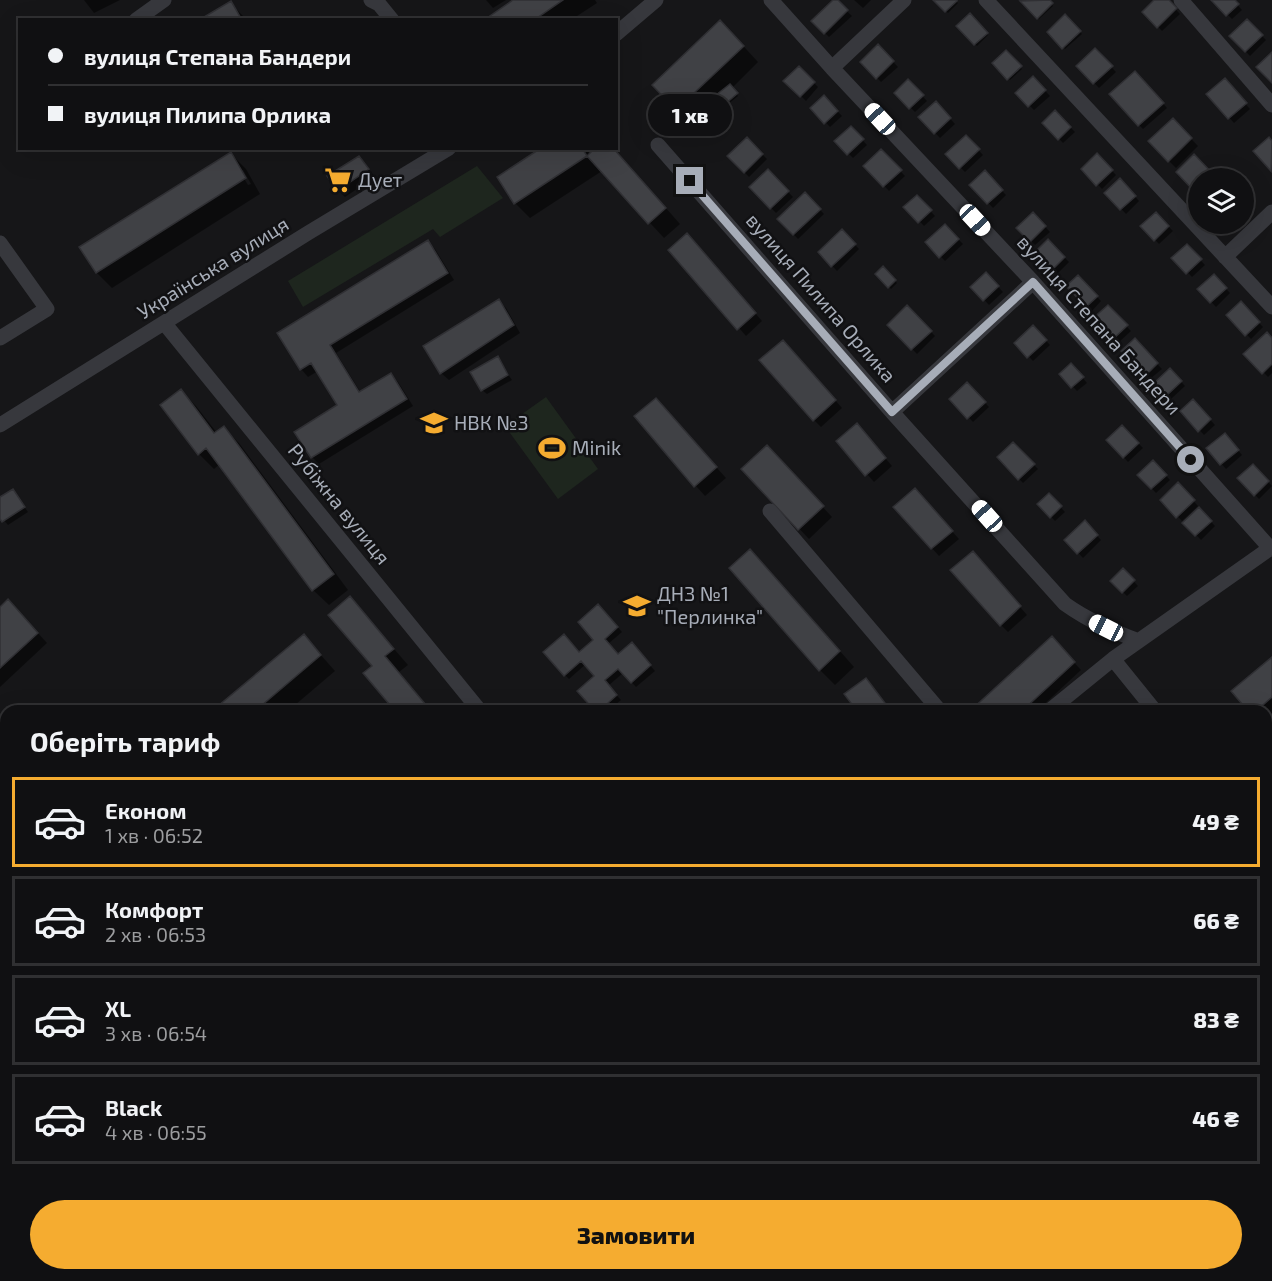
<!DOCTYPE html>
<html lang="uk">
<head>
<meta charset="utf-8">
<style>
  :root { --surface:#101012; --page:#1e1e20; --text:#f1f3f6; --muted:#9c9d9f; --line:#303032; --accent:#f5ac30 }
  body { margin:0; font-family:"Exo 2",sans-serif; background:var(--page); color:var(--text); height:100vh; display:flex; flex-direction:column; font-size:22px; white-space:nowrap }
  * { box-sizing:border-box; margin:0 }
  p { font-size:20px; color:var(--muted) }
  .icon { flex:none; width:33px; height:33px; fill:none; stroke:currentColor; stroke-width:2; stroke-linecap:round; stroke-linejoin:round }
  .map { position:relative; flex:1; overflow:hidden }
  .drawer { position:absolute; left:0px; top:705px; width:1272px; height:576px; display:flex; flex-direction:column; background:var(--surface); border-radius:18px 18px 0 0; box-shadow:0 6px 24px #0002,0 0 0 2px var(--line) }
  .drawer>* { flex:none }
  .guide { position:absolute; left:18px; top:18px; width:600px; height:132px; border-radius:0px; box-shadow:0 6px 24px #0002,0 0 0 2px var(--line); display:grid; align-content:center; height:132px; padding:0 30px; background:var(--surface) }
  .tools { position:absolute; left:1188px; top:168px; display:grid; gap:12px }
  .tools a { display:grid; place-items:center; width:66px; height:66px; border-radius:50%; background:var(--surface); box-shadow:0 6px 24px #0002,0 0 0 2px var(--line); font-size:30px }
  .end { position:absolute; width:27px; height:27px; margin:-14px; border:8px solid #a7adb8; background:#111; box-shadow:0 0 0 3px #111 }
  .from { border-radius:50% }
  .bubble { position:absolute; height:42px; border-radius:21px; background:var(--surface); box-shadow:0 6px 24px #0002,0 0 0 2px var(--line); font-size:20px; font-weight:800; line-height:42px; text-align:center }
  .car { position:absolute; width:18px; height:36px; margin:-18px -9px; border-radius:8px; box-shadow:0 0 4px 2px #0007; background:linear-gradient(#fff 24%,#345 0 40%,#fff 0 76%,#345 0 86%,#fff 0) }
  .guide b { display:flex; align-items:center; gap:21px; height:57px; font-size:22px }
  .guide b+b { border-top:2px solid var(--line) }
  .guide i { width:15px; height:15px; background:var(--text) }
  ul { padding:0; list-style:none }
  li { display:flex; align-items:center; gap:18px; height:90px; margin:0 12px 9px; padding:0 18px; border:3px solid var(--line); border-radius:0px }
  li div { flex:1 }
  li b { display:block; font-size:22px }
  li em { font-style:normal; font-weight:800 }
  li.current { border-color:var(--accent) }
  li>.icon { width:54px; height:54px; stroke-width:1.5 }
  h2 { padding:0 30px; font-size:27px; line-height:72px }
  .primary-button { display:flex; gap:12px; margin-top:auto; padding:12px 30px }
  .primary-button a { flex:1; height:69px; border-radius:36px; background:var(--accent); color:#111; font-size:24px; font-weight:800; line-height:69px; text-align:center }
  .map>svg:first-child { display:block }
</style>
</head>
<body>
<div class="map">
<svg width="1272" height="1281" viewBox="0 0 1272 1281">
  <rect width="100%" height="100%" fill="#161618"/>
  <path fill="#1e261e" d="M477,166l26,32 -63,39 -7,-8 -130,78 -15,-26z
    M546,397l52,72 -40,30 -53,-73z
    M1272,1121v160h-75l7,-6h62v-150z"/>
  <path fill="#0007" fill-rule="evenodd" d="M84,0h36l-26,13z
    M486,0h20l-13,8z
    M516,0h79l2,3 -26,17h-76z
    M835,0l17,16 -23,21 -16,-16z
    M854,0h17l-8,8z
    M935,0h20l3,3 -10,10z
    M1048,0l5,6 -14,13 -17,-18z
    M1156,0h11l13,14 -18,17 -18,-19z
    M1213,0h20l9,10 -10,9z
    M230,3l17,17h-45z
    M970,16l18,19 -11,11 -19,-20z
    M1065,16l17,18 -17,15 -16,-17z
    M1247,21l19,19 -16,16 -19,-20z
    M735,37l23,25 -26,26 6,8 -11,9 -6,-7 -28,26 -39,-39z
    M878,46l20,21 -17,15 -19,-20z
    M1095,50l21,22 -17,16 -21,-22z
    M1006,52l16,17 -12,11 -16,-16z
    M799,68l19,19 -12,14 -20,-20z
    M1140,77l27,31 -24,21 -4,-4z
    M1033,78l17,18 -16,14 -17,-17z
    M908,81l19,20 -12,11 -19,-19z
    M1229,85l21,24 -16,14 -26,-29z
    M824,97l18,19 -12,11 -18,-19z
    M936,103l19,21 -15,14 -20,-21z
    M1055,112l20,20 -12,11 -19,-20z
    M1173,120l25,26 -22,22 -26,-26z
    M851,128l16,17 -14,13 -17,-17z
    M966,137l17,18 -18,17 -18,-18z
    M747,139l20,20 -18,18 -20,-21z
    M543,148h43l4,7 31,2 59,67 -16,14 -62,-67 -72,47 -15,-15z
    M881,151l24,25 -16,15 -23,-25z
    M231,154l15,15 14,25 -148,94 -15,-15 -16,-26zM239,170h4l8,14 -3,1z
    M1097,155l19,20 -14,14 -19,-20z
    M1194,156l21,22h-17v15l-20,-21z
    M359,158l16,19 -30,20 -7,-7z
    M768,171l25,26 -17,16 -25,-26z
    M984,172l22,23 -13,13 -22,-23z
    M1120,180l19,21 -13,13 -20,-21z
    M805,194l19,20 -26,25 -19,-20z
    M917,197l18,19 -11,10 -18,-19z
    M1033,214l17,18 -15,13 -17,-17z
    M1156,214l17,17 -14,13 -17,-18z
    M945,226l18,18 -18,17 -18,-19z
    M842,231l17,18 -22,22 -17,-18z
    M1048,241l21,21 -12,12 -21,-21z
    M427,242l8,7 19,31 -118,73 25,40 30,-18 7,7 15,24 -94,58 -7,-7 27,-51 -21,-35 -10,6 -7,-8z
    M694,242l68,79 -16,15 -75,-86z
    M1187,246l18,19 -13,12 -18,-19z
    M883,268l14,15 -6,6 -14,-15z
    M986,274l17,18 -14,13 -17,-18z
    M1214,276l16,17 -14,14 -17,-18z
    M1078,277l23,24 -9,10 -24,-25z
    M498,301l8,7 14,25 -71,47 -8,-7 -16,-26z
    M1240,303l23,24 -12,12 -23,-24z
    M907,307l28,29 -18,18 -28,-29z
    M1108,307l23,24 -14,13 -24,-24z
    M1033,327l17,18 -17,16 -17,-18z
    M1272,340v33l-4,4 -22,-23z
    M1135,341l27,28 -12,10 -26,-28z
    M791,349l51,59 -21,19 -7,-7z
    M497,358l15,22 -25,14 -5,-4z
    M1076,370l11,13 -10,8 -16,-17z
    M1170,370l15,16 -14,13 -15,-16z
    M967,384l22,23 -16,15 -22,-23z
    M181,391l15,15 21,27 7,-5 15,15 109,147 -19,15 -16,-15 -93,-126 -6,5 -15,-15z
    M1193,401l22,24 -11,10 -22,-24z
    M665,410l61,68 -21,18 -9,-10z
    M1122,427l21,21 -15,14 -20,-22z
    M864,433l28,33 -18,16 -36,-41z
    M1229,439l13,16 -16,14 -18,-20z
    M1013,444l25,25 -15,14 -24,-25z
    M776,457l56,60 -23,22 -66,-70z
    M1153,462l17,18 -14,13 -17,-18z
    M1253,466l19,20 -13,13 -20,-21z
    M1178,484l20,22 -16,15 -20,-21z
    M13,491l15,21 -20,13 -8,-9v-17z
    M1049,495l16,17 -10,9 -16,-17z
    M922,498l37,41 -20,17 -44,-49z
    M1199,509l16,17 -14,14 -16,-17z
    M1084,522l17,18 -18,18 -17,-18z
    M980,560l47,55 -19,17 -7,-7z
    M765,566l89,101 -19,18 -15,-15z
    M1123,570l15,16 -11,10 -15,-15z
    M350,598l58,67 -9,7 32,39h-34l-23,-44z
    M0,609l18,2 29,32 -47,44z
    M603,610l19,22 -14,12 10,12 18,-7 19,22 -19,16 -13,-14 -15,13 13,14 -13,11h-11v-35l-11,-12 -17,15 -4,-4 14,-21 16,-14z
    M304,636l31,35 -47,40h-73z
    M1059,646l22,24 -44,41h-65z
    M1272,659v66l-4,4 -2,-18h-16z
    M0,1187l6,6v28l-6,6z"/>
  <path fill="#404145" stroke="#303034" stroke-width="1.5" d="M513,0h50l-29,20h-41l-3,-4z
    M833,0h5l10,10 -24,24 -13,-13z
    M933,0h24v1l-12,11z
    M1050,0l3,3 -16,16 -17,-18z
    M1154,0h15l8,8 -20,20 -15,-16z
    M1211,0h24l4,4 -13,12z
    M231,1l11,19h-43z
    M970,13l18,20 -14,12 -18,-19z
    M1065,14l16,17 -19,18 -15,-17z
    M1247,19l16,16 -18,17 -16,-16z
    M720,20l24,26 -68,64 -24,-25z
    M878,44l16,17 -18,18 -16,-17z
    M1095,48l18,18 -20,18 -17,-18z
    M1006,50l16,16 -15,14 -15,-17z
    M1272,52v31l-16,-16z
    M799,66l16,16 -15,15 -17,-16z
    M1135,71l29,32 -26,23 -29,-32z
    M1033,76l13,14 -18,17 -13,-14z
    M1225,78l22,25 -19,16 -22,-25z
    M908,79l16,16 -15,14 -15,-16z
    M730,84l8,9 -14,12 -8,-10z
    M824,95l14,16 -14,13 -14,-16z
    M936,101l15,17 -17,16 -16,-17z
    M1055,110l16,17 -13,13 -16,-17z
    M1173,118l19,20 -24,24 -20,-21z
    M851,126l13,13 -17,16 -13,-14z
    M966,135l14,14 -21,20 -14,-15z
    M747,137l16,17 -19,19 -17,-17z
    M1269,137l3,4 -1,30 -18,-20z
    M541,148h41l5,8 -73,48 -17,-27z
    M595,148h18l53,60 -18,16 -61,-68z
    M881,149l21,21 -19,17 -20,-21z
    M231,152l15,26 -150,95 -17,-26z
    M1097,153l16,17 -17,16 -15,-17z
    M1194,154l19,20 -4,4h-11v10l-3,4 -19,-20z
    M359,156l10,13 -32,22 -10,-15z
    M768,169l21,22 -19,18 -21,-22z
    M985,170l18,20 -16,14 -18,-19z
    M1120,178l16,18 -16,14 -16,-17z
    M805,192l16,17 -28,26 -16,-16z
    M917,195l15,15 -14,13 -15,-16z
    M1033,212l13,14 -16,16 -14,-14z
    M1156,212l13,14 -15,15 -14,-15z
    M945,224l14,15 -20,19 -14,-16z
    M842,229l14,15 -25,23 -13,-15z
    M687,233l69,80 -19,17 -69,-80z
    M1048,239l17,18 -14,14 -17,-18z
    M428,240l20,33 -118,72 29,47 32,-19 16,26 -96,59 -17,-26 43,-27 -26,-42 -11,7 -23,-37z
    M1187,244l15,15 -16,15 -15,-16z
    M883,266l13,14 -8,8 -13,-14z
    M986,272l13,14 -16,15 -13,-14z
    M1214,274l13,14 -17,15 -13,-14z
    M1078,275l20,21 -12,11 -20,-21z
    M499,299l15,26 -74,49 -17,-28z
    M1241,301l19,21 -15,14 -19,-21z
    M907,305l25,26 -21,19 -24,-25z
    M1108,305l20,20 -17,16 -20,-21z
    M1033,325l14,15 -20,18 -13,-15z
    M1267,332l5,6v26l-10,10 -19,-20z
    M1135,338l23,25 -13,13 -24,-25z
    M783,340l53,60 -23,21 -54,-61z
    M498,356l10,19 -27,16 -11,-19z
    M1071,363l13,14 -13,11 -12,-14z
    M1170,368l12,13 -16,15 -12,-13z
    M967,382l19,20 -19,17 -18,-20z
    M181,389l33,44 10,-7 110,148 -22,17 -106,-143 -8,7 -38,-50z
    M656,398l61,69 -23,20 -60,-71z
    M1193,399l18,20 -13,13 -18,-21z
    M857,423l29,35 -21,18 -29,-35z
    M1122,425l17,18 -16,15 -17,-18z
    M1225,433l14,17 -19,15 -14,-17z
    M1013,442l22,22 -17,16 -21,-23z
    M767,445l57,61 -26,24 -57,-61z
    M1153,460l14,15 -16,14 -14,-14z
    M1253,464l16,17 -15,15 -17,-18z
    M1178,482l17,18 -19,18 -16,-18z
    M915,488l38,43 -22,18 -38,-42z
    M13,489l12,18 -23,15 -2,-3v-22z
    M1049,493l13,13 -12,12 -13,-14z
    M1199,507l13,14 -17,15 -13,-13z
    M1085,520l13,15 -21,19 -13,-14z
    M750,549l90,102 -21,20 -90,-103z
    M973,551l48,55 -21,20 -50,-56z
    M1123,568l12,12 -13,13 -12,-12z
    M350,596l44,53 -9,7 46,55h-36l-32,-38 9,-7 -44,-51z
    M8,599l30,34 -38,35v-61z
    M598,604l20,23 -13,12 13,15 14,-12 19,23 -20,18 -13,-14 -13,11 12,15 -18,16h-4l-18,-20 17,-15 -13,-15 -17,15 -21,-24 21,-18 15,18 14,-12 -15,-18z
    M304,634l17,21 -66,56h-43z
    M1052,636l23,26 -53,49h-52z
    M1272,657v40l-16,14h-8l-17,-20z
    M866,678l25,33h-34l-13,-17z
    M0,1185l6,6v16l-6,6z"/>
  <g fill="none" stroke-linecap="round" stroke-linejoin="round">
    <path stroke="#37383d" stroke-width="15" d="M371,0l8,4 13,16
      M771,0l61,68 201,214 237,266
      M986,0l286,307
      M1181,0l91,105
      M136,20l28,-20
      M616,34l40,-34
      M832,68l72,-68
      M658,145l234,267 173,192c24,17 47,27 74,37
      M0,243l47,66 -47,29
      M1225,257l47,-45
      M165,324l315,387
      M892,412l141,-130
      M0,425l308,-192 141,-85
      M770,511l170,200
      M1113,659l42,52
      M1049,711l64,-52 159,-112
      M1266,836l6,4
      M1018,1281l6,-6"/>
  </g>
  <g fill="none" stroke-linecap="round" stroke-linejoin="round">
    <path stroke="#a7adb8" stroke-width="8" d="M690,181l202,231 141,-130 158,178"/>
  </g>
  <defs>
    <symbol id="supermarket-bare" viewBox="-9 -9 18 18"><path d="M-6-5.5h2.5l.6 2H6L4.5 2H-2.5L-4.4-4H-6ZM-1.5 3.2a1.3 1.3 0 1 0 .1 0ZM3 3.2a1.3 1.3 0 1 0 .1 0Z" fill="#f5ac30" stroke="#111113" stroke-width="2.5" paint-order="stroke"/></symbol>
    <symbol id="school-bare" viewBox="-9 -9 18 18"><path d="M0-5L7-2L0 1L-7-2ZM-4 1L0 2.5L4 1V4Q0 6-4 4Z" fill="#f5ac30" stroke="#111113" stroke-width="2.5" paint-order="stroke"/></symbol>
    <symbol id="stadium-bare" viewBox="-9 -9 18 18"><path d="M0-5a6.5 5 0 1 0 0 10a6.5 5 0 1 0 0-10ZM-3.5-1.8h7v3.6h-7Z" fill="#f5ac30" stroke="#111113" stroke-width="2.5" paint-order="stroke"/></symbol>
  </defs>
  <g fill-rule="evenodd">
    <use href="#supermarket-bare" x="319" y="161" width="38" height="38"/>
    <use href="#school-bare" x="415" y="404" width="38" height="38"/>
    <use href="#stadium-bare" x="533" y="429" width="38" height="38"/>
    <use href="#school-bare" x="618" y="587" width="38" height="38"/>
  </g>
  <g text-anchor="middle" stroke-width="5" stroke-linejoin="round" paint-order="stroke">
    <g font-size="20" fill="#a7adb8" stroke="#111113" text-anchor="start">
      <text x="358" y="187">Дует</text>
      <text x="454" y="430">НВК №3</text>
      <text x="572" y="455">Minik</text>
      <text x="657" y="601">ДНЗ №1<tspan x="657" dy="23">"Перлинка"</tspan></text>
    </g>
    <g font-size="20" fill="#a7adb8" stroke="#111113">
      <text transform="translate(213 268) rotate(-32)" y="7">Українська вулиця</text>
      <text transform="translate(821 298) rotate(49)" y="7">вулиця Пилипа Орлика</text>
      <text transform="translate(1099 325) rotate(48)" y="7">вулиця Степана Бандери</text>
      <text transform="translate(339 504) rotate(51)" y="7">Рубіжна вулиця</text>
    </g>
  </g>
</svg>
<div class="tools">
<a><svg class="icon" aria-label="layers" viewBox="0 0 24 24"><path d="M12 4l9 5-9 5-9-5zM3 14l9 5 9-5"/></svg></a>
</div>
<i class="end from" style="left:1191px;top:460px"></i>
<i class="end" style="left:690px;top:181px"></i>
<div class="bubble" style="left:648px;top:94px;width:84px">1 хв</div>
<i class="car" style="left:880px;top:119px;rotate:317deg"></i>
<i class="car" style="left:975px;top:220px;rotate:137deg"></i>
<i class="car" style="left:987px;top:516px;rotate:318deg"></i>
<i class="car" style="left:1106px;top:628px;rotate:297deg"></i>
<div class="guide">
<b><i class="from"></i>вулиця Степана Бандери</b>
<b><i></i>вулиця Пилипа Орлика</b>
</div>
<section class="drawer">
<h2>Оберіть тариф</h2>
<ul>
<li class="current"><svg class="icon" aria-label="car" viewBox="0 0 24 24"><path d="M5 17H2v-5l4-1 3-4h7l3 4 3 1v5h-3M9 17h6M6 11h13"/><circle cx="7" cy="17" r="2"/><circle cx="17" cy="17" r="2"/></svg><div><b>Економ</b><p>1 хв · 06:52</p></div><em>49 ₴</em></li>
<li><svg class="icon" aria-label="car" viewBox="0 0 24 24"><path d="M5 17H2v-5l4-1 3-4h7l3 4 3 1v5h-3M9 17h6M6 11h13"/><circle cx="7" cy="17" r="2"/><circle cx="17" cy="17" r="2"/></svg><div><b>Комфорт</b><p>2 хв · 06:53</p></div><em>66 ₴</em></li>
<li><svg class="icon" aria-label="car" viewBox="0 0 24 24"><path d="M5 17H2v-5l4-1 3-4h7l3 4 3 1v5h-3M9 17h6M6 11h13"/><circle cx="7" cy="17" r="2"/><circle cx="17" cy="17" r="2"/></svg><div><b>XL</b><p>3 хв · 06:54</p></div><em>83 ₴</em></li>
<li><svg class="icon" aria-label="car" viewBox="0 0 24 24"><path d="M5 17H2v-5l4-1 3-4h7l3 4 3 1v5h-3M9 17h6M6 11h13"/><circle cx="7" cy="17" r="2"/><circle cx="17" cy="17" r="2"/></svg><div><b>Black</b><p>4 хв · 06:55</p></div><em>46 ₴</em></li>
</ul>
<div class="primary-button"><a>Замовити</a></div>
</section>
</div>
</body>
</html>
